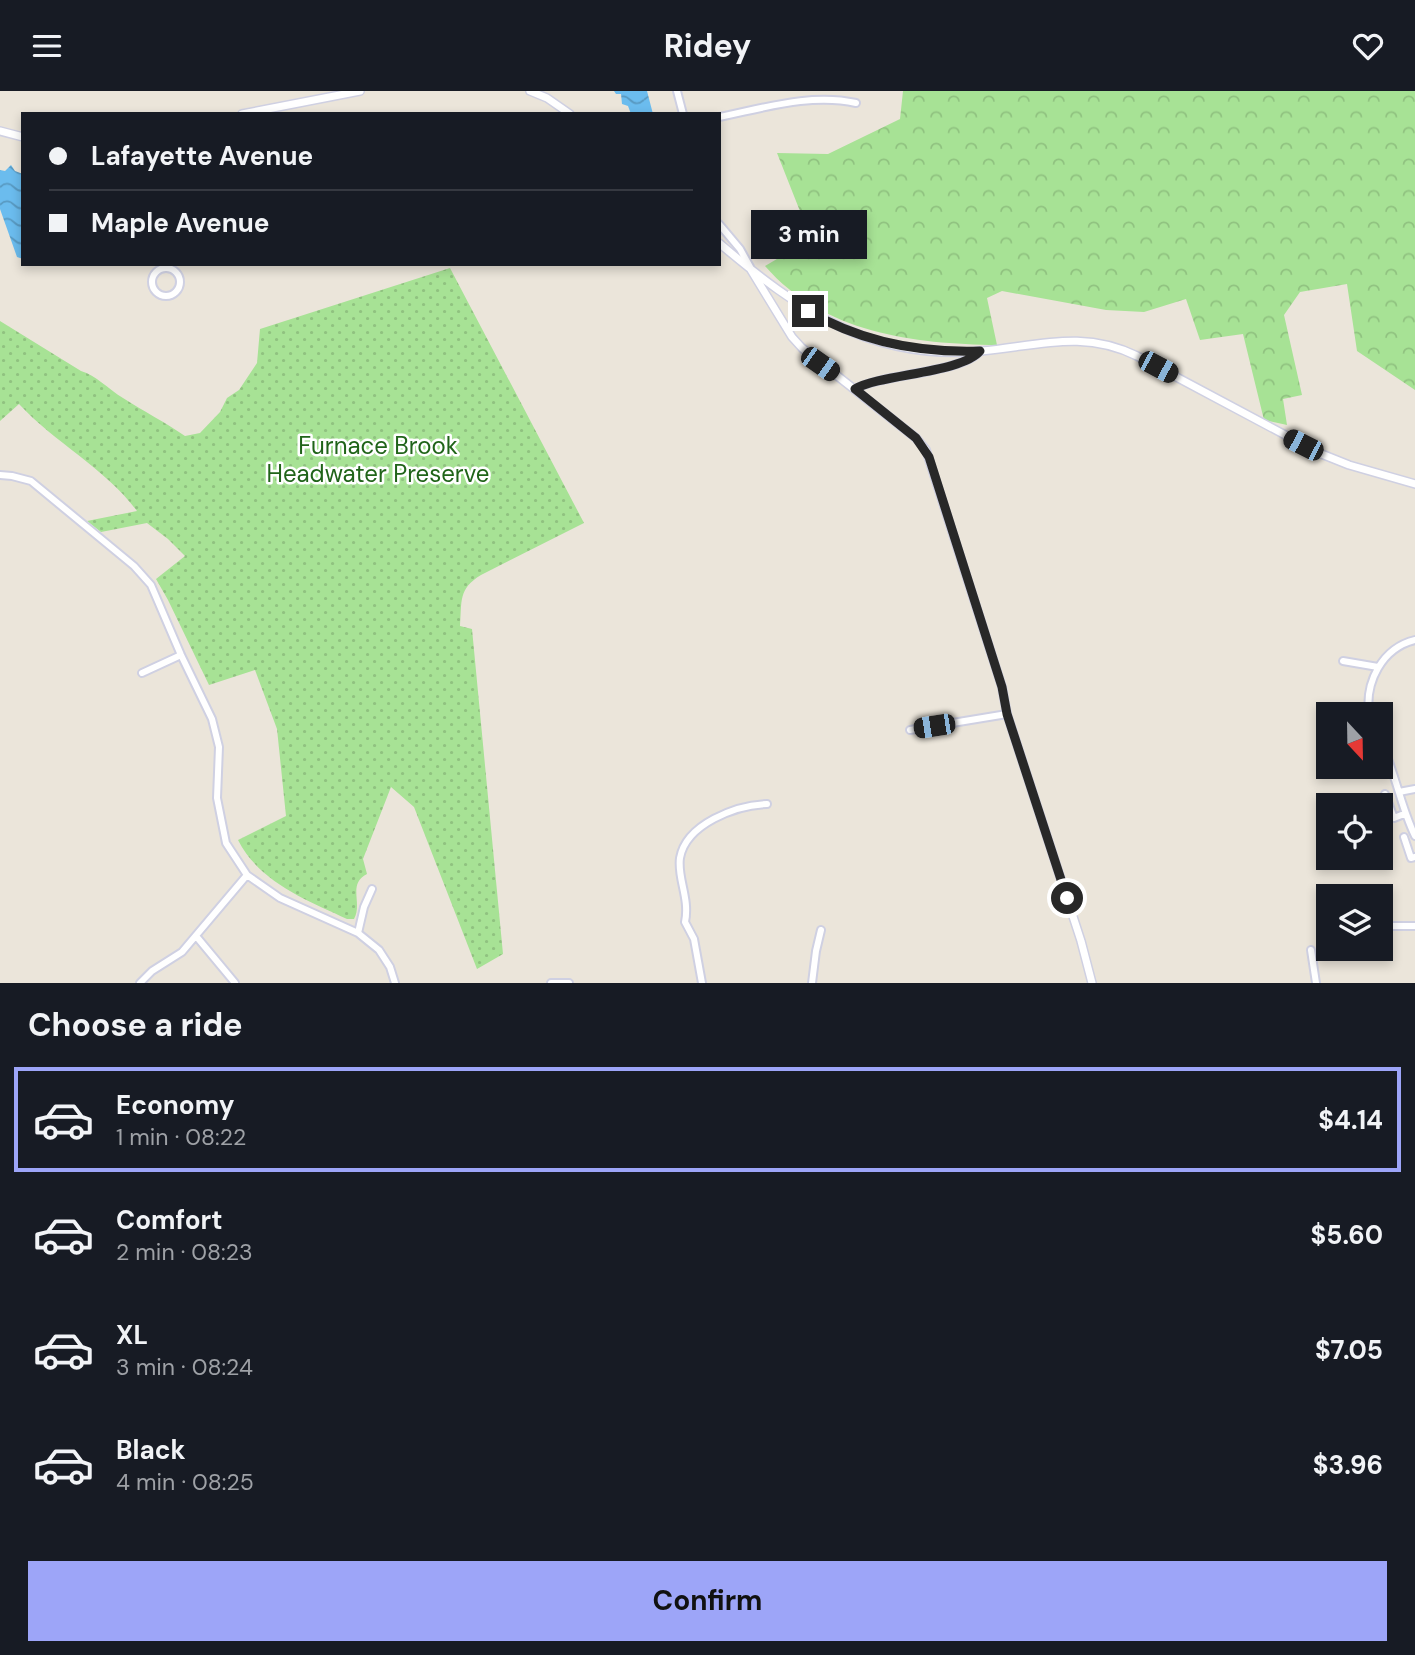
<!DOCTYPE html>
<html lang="en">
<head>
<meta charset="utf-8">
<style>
  :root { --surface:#171b24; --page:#20242c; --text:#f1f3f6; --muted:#9ea1a6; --line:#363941; --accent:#9da5f8 }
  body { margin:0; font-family:"DM Sans",sans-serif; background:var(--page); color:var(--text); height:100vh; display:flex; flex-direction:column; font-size:26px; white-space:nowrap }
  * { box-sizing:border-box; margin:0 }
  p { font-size:23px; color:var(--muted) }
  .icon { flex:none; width:38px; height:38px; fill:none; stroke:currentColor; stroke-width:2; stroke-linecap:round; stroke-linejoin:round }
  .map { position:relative; height:892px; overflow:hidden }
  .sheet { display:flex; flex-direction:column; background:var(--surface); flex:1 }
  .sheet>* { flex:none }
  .hud { position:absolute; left:21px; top:21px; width:700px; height:154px; border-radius:0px; box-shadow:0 4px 10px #0003; display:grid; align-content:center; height:154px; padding:0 28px; background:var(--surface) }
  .needle { width:46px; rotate:158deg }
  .controls { position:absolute; left:1316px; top:611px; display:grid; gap:14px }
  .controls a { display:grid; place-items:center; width:77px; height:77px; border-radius:0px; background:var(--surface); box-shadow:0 4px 10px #0003; font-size:35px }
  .end { position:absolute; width:32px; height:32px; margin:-16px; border:9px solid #282828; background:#fff; box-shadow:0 0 0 4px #fff }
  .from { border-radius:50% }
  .bubble { position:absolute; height:49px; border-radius:0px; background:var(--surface); box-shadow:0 4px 10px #0003; font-size:23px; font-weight:700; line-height:49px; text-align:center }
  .car { position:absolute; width:21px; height:42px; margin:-21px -10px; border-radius:9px; box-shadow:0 0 5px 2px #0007; background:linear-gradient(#222 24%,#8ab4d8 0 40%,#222 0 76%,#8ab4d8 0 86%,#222 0) }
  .hud b { display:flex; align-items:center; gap:24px; height:66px; font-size:26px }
  .hud b+b { border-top:2px solid var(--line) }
  .hud i { width:18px; height:18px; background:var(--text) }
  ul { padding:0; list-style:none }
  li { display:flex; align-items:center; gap:21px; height:105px; margin:0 14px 10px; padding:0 14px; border:4px solid transparent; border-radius:0px }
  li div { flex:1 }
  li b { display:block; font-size:26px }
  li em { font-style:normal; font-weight:700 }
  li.selected { border-color:var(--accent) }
  li>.icon { width:63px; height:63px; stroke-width:1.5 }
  h2 { padding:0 28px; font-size:32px; line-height:84px }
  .primary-button { display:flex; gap:14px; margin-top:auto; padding:14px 28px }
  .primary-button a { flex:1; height:80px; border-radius:0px; background:var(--accent); color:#111; font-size:28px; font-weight:700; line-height:80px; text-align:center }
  header { display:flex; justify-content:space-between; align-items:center; height:91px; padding:0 28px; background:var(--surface); font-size:32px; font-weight:700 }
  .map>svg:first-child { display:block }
</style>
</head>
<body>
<header><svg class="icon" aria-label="menu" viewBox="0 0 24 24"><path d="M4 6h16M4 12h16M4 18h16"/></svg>Ridey<svg class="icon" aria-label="heart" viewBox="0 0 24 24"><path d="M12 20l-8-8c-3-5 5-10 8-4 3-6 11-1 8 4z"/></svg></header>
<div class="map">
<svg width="1415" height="892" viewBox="0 0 1415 892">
  <defs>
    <pattern id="grass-dots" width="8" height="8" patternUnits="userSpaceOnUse" patternTransform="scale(1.75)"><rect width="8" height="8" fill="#a7e295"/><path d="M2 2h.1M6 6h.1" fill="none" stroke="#90c280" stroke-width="1.8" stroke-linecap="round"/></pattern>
    <pattern id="forest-crowns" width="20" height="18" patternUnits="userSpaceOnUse" patternTransform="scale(1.75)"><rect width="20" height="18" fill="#a7e295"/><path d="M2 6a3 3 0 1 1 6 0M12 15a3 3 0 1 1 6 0" fill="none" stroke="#90c280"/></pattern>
    <pattern id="water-waves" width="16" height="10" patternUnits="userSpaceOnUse" patternTransform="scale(1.75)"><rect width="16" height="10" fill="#6bbcee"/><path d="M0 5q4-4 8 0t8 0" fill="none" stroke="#5899c1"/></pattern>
  </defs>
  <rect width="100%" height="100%" fill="#ebe5da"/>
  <path fill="url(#grass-dots)" d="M450,177l134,255 -103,52c-23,14 -19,26 -21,51l12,3 31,325 -26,15 -63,-162 -23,-20 -28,72 4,15c-20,10 -4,29 -13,45h-7c-40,-19 -87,-36 -109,-79l48,-24 -9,-87 -22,-59 -46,15 -41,-85 -12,-21 29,-23 -17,-17 -21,-16 -46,9 -14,-11 50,-10c-32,-43 -82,-68 -118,-107l-19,17v-100l81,50c15,4 27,18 42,27 20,13 42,24 62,38l15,-3 20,-21 7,-14 12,-8 18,-27 3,-34z"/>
  <path fill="url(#forest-crowns)" d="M903,0h512v299l-58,-39 -10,-67 -47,8 -16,23 18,80 -19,4 4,26 -23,-5 -21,-86 -43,6 -14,-41 -42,13 -38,-2 -104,-19 -15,7 10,47c-83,-1 -174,-12 -232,-79l46,-27 -34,-86 51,1 72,-35z"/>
  <path fill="url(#water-waves)" d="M614,0h33l6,23h-22l-3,-8 -6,-2 -1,-10h-5z
    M11,74l4,6 8,3v85l-6,-2 -17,-48v-39l5,1z"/>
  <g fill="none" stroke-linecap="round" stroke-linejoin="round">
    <defs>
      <path id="minor" d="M677,0l6,23
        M719,26c45,-9 92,-24 137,-14
        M719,133l21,25 10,18
        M152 191a14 14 0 1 1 28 0a14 14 0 1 1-28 0Z
        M855,298c26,-15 107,-16 125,-38
        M0,384l12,1 19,5 103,85 17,19 30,70 31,64 7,28 -2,51 9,45 21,32 33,23 78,35 21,17 11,17 5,16
        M1343,570l35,6
        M142,582l39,-18
        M1369,623c-4,-32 13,-66 46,-74
        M910,639l97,-16
        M1381,651c15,32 19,63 34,94
        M1399,701l16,-3
        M1385,703l9,24 10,-4
        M1404,746l7,21 4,-1
        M1381,835h34
        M358,842l6,-26 8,-18
        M196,845l39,47
        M1311,859l5,33
        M140,892l12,-12 30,-19 65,-77
        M551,892h18
        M702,892l-8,-44 -9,-17c5,-24 -8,-44 -5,-64 6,-34 56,-53 87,-54
        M812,892l4,-32 5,-21"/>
      <path id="tertiary" d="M530,0l17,7 23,16
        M242,23l118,-23
        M0,40l23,6
        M719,152c79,67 152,118 262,108 56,-5 102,-22 156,5l182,97 30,12 66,19
        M751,179l41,67 10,11 114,90 10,12 76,237 5,27 74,227 11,42"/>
    </defs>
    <use href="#minor" stroke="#cfd0e2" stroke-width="10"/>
    <use href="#tertiary" stroke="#cfd0e2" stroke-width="10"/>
    <use href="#minor" stroke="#fff" stroke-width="6"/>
    <use href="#tertiary" stroke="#fff" stroke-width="7"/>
  </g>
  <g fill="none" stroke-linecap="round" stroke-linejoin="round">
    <path stroke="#282828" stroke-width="9" d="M808,220c53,31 111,42 172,40 -18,22 -99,23 -125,38l61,49 13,19 73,230 5,27 60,184"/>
  </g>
  <g text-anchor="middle" stroke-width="5" stroke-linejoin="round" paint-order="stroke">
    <g font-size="24" fill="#206419" stroke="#fff">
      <text x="378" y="363">Furnace Brook<tspan x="378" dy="28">Headwater Preserve</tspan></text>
    </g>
  </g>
</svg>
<div class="controls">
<a><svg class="needle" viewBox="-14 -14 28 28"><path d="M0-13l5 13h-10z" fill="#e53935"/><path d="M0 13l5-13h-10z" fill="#9ea1a6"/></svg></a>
<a><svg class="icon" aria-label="locate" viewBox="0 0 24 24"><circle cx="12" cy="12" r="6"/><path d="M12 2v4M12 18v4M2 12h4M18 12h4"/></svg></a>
<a><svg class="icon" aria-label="layers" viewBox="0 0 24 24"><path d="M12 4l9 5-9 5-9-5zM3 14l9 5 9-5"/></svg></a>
</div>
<i class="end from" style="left:1067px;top:807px"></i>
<i class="end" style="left:808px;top:220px"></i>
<div class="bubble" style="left:751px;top:119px;width:116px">3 min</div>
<i class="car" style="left:820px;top:273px;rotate:125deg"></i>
<i class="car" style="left:1158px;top:276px;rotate:118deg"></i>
<i class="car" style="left:1303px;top:354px;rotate:297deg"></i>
<i class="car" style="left:934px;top:635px;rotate:261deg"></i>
<div class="hud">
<b><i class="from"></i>Lafayette Avenue</b>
<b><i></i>Maple Avenue</b>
</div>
</div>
<section class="sheet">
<h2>Choose a ride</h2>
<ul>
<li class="selected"><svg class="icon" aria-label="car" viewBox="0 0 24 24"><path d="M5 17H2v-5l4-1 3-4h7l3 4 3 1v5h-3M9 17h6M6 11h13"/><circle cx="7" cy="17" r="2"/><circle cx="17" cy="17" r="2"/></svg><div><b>Economy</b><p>1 min · 08:22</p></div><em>$4.14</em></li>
<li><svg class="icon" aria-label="car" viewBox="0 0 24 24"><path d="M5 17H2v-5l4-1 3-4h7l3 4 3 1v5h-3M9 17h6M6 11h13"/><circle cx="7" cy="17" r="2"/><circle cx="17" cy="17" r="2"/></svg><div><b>Comfort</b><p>2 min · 08:23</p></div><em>$5.60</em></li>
<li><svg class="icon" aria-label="car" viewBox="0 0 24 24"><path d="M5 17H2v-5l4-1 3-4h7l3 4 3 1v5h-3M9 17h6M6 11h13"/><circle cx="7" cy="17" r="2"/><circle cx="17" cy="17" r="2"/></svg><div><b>XL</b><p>3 min · 08:24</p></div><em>$7.05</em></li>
<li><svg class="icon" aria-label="car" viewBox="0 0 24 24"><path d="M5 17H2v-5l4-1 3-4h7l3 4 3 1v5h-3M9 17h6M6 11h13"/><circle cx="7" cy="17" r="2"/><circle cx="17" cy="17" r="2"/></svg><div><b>Black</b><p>4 min · 08:25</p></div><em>$3.96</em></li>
</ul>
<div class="primary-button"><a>Confirm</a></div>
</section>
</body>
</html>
